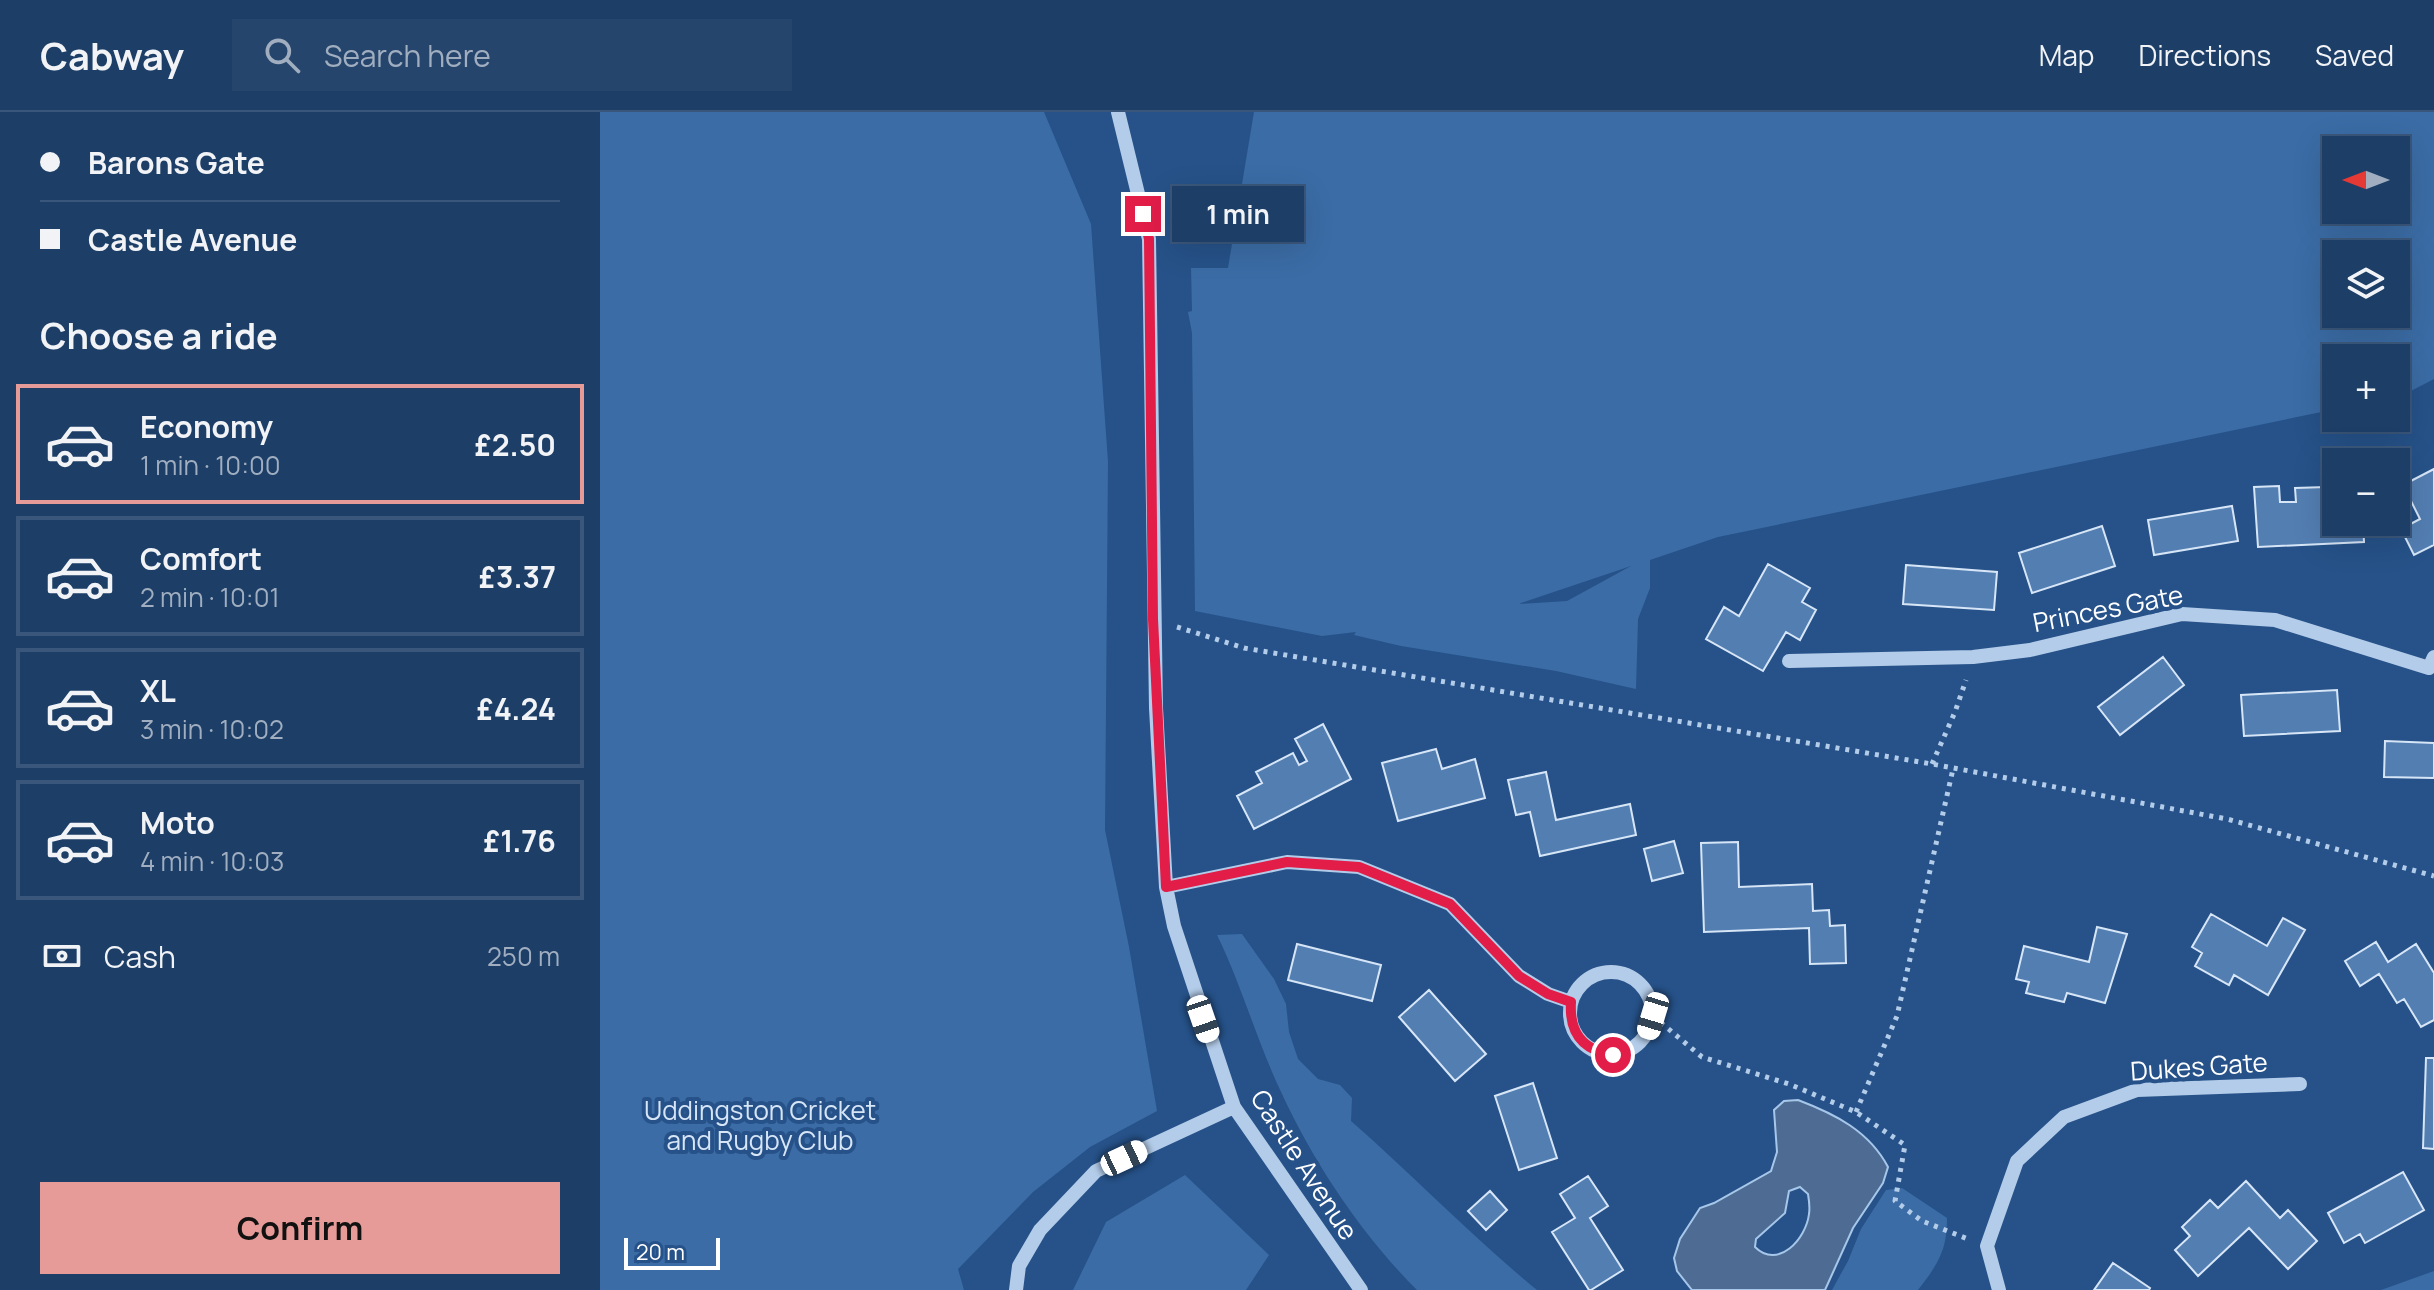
<!DOCTYPE html>
<html lang="en">
<head>
<meta charset="utf-8">
<style>
  :root { --surface:#1c3e67; --page:#25456d; --text:#f1f3f6; --muted:#a0aec0; --line:#3a577b; --accent:#e69b98 }
  body { margin:0; font-family:Manrope,sans-serif; background:var(--page); color:var(--text); height:100vh; display:flex; flex-direction:column; font-size:30px; white-space:nowrap }
  * { box-sizing:border-box; margin:0 }
  p { font-size:26px; color:var(--muted) }
  .icon { flex:none; width:44px; height:44px; fill:none; stroke:currentColor; stroke-width:2; stroke-linecap:round; stroke-linejoin:round }
  .map { position:relative; flex:1; overflow:hidden }
  .sheet { display:flex; flex-direction:column; background:var(--surface); width:600px }
  .sheet>* { flex:none }
  .banner { display:grid; align-content:center; height:176px; padding:0 40px; background:var(--surface) }
  .needle { width:52px; rotate:270deg }
  .controls { position:absolute; left:1722px; top:24px; display:grid; gap:16px }
  .controls a { display:grid; place-items:center; width:88px; height:88px; border-radius:0px; background:var(--surface); box-shadow:0 8px 32px #0002,0 0 0 2px var(--line); font-size:40px }
  .scale { position:absolute; left:24px; bottom:20px; width:96px; box-sizing:border-box; padding-left:8px; border:4px solid #fff; border-top:0; font-size:22px; line-height:28px; white-space:nowrap; color:#fff; -webkit-text-stroke:6px #265289; paint-order:stroke }
  .end { position:absolute; width:36px; height:36px; margin:-18px; border:10px solid #e11d48; background:#fff; box-shadow:0 0 0 4px #fff }
  .from { border-radius:50% }
  .bubble { position:absolute; height:56px; border-radius:0px; background:var(--surface); box-shadow:0 8px 32px #0002,0 0 0 2px var(--line); font-size:26px; font-weight:700; line-height:56px; text-align:center }
  .car { position:absolute; width:24px; height:48px; margin:-24px -12px; border-radius:10px; box-shadow:0 0 6px 2px #0007; background:linear-gradient(#fff 24%,#345 0 40%,#fff 0 76%,#345 0 86%,#fff 0) }
  .banner b { display:flex; align-items:center; gap:28px; height:76px; font-size:30px }
  .banner b+b { border-top:2px solid var(--line) }
  .banner i { width:20px; height:20px; background:var(--text) }
  ul { padding:0; list-style:none }
  li { display:flex; align-items:center; gap:24px; height:120px; margin:0 16px 12px; padding:0 24px; border:4px solid var(--line); border-radius:0px }
  li div { flex:1 }
  li b { display:block; font-size:30px }
  li em { font-style:normal; font-weight:700 }
  li.current { border-color:var(--accent) }
  li>.icon { width:72px; height:72px; stroke-width:1.5 }
  h2 { padding:0 40px; font-size:36px; line-height:96px }
  .pay { display:flex; align-items:center; gap:20px; height:88px; padding:0 40px; font-size:30px }
  .pay p { margin-inline-start:auto }
  .action { display:flex; gap:16px; margin-top:auto; padding:16px 40px }
  .action a { flex:1; height:92px; border-radius:0px; background:var(--accent); color:#111; font-size:32px; font-weight:700; line-height:92px; text-align:center }
  header { display:flex; align-items:center; gap:48px; box-sizing:border-box; height:112px; padding:0 40px; background:var(--surface); border-bottom:2px solid var(--line) }
  header strong { font-size:38px }
  nav { display:flex; gap:44px; margin-inline-start:auto; font-size:28px }
  .search { width:560px; height:72px; background:var(--page); display:flex; align-items:center; gap:20px; box-sizing:border-box; padding:0 28px; border-radius:0px; color:var(--muted); font-size:30px }
  main { display:flex; flex:1; min-height:0 }
  .map>svg:first-child { display:block }
</style>
</head>
<body>
<header>
<strong>Cabway</strong>
<div class="search"><svg class="icon" aria-label="search" viewBox="0 0 24 24"><circle cx="10" cy="10" r="6"/><path d="M15 15l6 6"/></svg>Search here</div>
<nav><a>Map</a><a>Directions</a><a>Saved</a></nav>
</header>
<main>
<section class="sheet">
<div class="banner">
<b><i class="from"></i>Barons Gate</b>
<b><i></i>Castle Avenue</b>
</div>
<h2>Choose a ride</h2>
<ul>
<li class="current"><svg class="icon" aria-label="car" viewBox="0 0 24 24"><path d="M5 17H2v-5l4-1 3-4h7l3 4 3 1v5h-3M9 17h6M6 11h13"/><circle cx="7" cy="17" r="2"/><circle cx="17" cy="17" r="2"/></svg><div><b>Economy</b><p>1 min · 10:00</p></div><em>£2.50</em></li>
<li><svg class="icon" aria-label="car" viewBox="0 0 24 24"><path d="M5 17H2v-5l4-1 3-4h7l3 4 3 1v5h-3M9 17h6M6 11h13"/><circle cx="7" cy="17" r="2"/><circle cx="17" cy="17" r="2"/></svg><div><b>Comfort</b><p>2 min · 10:01</p></div><em>£3.37</em></li>
<li><svg class="icon" aria-label="car" viewBox="0 0 24 24"><path d="M5 17H2v-5l4-1 3-4h7l3 4 3 1v5h-3M9 17h6M6 11h13"/><circle cx="7" cy="17" r="2"/><circle cx="17" cy="17" r="2"/></svg><div><b>XL</b><p>3 min · 10:02</p></div><em>£4.24</em></li>
<li><svg class="icon" aria-label="car" viewBox="0 0 24 24"><path d="M5 17H2v-5l4-1 3-4h7l3 4 3 1v5h-3M9 17h6M6 11h13"/><circle cx="7" cy="17" r="2"/><circle cx="17" cy="17" r="2"/></svg><div><b>Moto</b><p>4 min · 10:03</p></div><em>£1.76</em></li>
</ul>
<div class="pay"><svg class="icon" aria-label="cash" viewBox="0 0 24 24"><path d="M3 7h18v10H3z"/><circle cx="12" cy="12" r="2"/></svg>Cash<p>250 m</p></div>
<div class="action"><a>Confirm</a></div>
</section>
<div class="map">
<svg width="1834" height="1178" viewBox="0 0 1834 1178">
  <rect width="100%" height="100%" fill="#265289"/>
  <path fill="#3b6ca5" fill-rule="evenodd" d="M0,0h444l47,112 17,238 -3,368 24,117 28,164 -67,36 -57,45 -75,77 6,21h-364z
    M654,0h1180v267l-29,15 -9,2v-38h-60v51l-618,128 -68,23v28l-12,31 -2,70 -80,-18 -155,-25 -47,-11 2,-3 -34,4 -127,-25 -3,-278 -4,-21 4,-1 -1,-43h37zM1736,38h60v60h-60zM1736,142h60v60h-60zM1031,454l-64,35 -47,3 1,-1z
    M642,822l32,45 12,25 3,28 9,27 20,20 22,6 12,13 -1,23c63,55 121,116 186,169h-120c-55,-55 -102,-125 -135,-196 -25,-52 -40,-108 -65,-159z
    M585,1063l84,80 -23,35h-173l33,-68z
    M1302,1076l45,30c0,33 -9,46 -29,72h-86l16,-29 13,-32 25,-39z
    M1834,1159v19h-53z"/>
  <path fill="#4e6c93" stroke="#a7c7ea" stroke-width="2" fill-rule="evenodd" d="M1198,988c37,14 71,31 90,67l-5,16 -30,45 -28,62h-133l-15,-19 -3,-13 6,-19 20,-31 14,-5 57,-32 6,-19 -3,-42 10,-9zM1200,1075l8,7c1,6 2,14 1,20 -3,25 -31,56 -54,33l1,-8 29,-26 4,-22z"/>
  <path fill="#537eb2" stroke="#d7e6f7" stroke-width="2" d="M1834,357v76l-20,10 -13,-26 19,-10 -17,-34z
    M1734,369h2v41h27l1,20 -106,5 -4,-60 25,-1 1,16h16l-1,-14 31,-1 1,16 8,-1z
    M1632,394l6,35 -84,14 -6,-35z
    M1502,414l13,40 -83,27 -13,-40z
    M1168,452l42,24 -8,14 14,8 -16,30 -14,-8 -23,39 -57,-32 18,-32 15,9z
    M1306,453l91,7 -3,38 -91,-6z
    M1563,545l21,28 -64,50 -22,-28z
    M1737,578l3,41 -96,5 -3,-41z
    M723,612l28,55 -97,50 -17,-33 25,-13 -6,-11 37,-19 6,12 8,-4 -12,-22z
    M1785,629l49,2v35l-50,-1z
    M836,637l6,20 33,-10 10,39 -87,23 -16,-58z
    M946,660l10,48 74,-16 6,31 -96,21 -10,-44 -14,3 -8,-35z
    M1074,729l9,32 -31,8 -8,-32z
    M1138,730l1,45 73,-3 1,27 16,-1 1,16 15,-1 1,38 -36,1 -1,-36 -105,4 -3,-89z
    M1611,802l56,32 16,-28 22,12 -37,65 -34,-20 -5,10 -34,-19 7,-13 -10,-6z
    M1497,815l30,7 -22,69 -38,-10 -3,9 -38,-9 3,-11 -13,-3 8,-33 65,16z
    M1776,830l12,20 28,-18 18,29v47l-13,7 -17,-28 -7,4 -18,-29 -19,12 -15,-25z
    M697,832l84,21 -9,36 -84,-21z
    M829,878l57,64 -31,27 -56,-64z
    M1826,946h8v91l-11,-1z
    M933,971l24,75 -38,12 -24,-74z
    M1803,1060l21,38 -59,33 -5,-9 -16,9 -16,-30z
    M988,1064l20,30 -18,12 33,52 -32,20h-2l-37,-58 23,-14 -15,-24z
    M1646,1069l34,37 8,-8 29,31 -29,28 -39,-41 -51,48 -23,-26 15,-14 -8,-9 28,-27 8,8z
    M890,1079l17,19 -21,20 -18,-19z
    M1513,1151l37,25 -1,2h-55z"/>
  <g fill="none" stroke-linecap="round" stroke-linejoin="round">
    <path stroke="#b3cce9" stroke-width="5" stroke-dasharray="4 6" stroke-linecap="butt" d="M577,515l67,21 688,116 295,55 207,57
      M1332,652l23,-52 11,-32
      M1053,904l49,41 87,27 67,28 49,33 -10,56 27,20 46,18
      M1256,1000l41,-96 56,-247"/>
    <path stroke="#b3cce9" stroke-width="14" d="M518,0l31,127 7,469 10,179 8,39 60,181 127,183
      M1189,549l184,-4 57,-7 152,-36 93,6 154,48 5,-11
      M566,775l121,-25 72,5 91,37 69,72 29,18 23,8
      M970 901a41 41 0 1 1 82 0a41 41 0 1 1-82 0Z
      M416,1178l3,-24 21,-36 56,-59 138,-64
      M1399,1178l-12,-44 30,-85 47,-44 73,-27 163,-6"/>
  </g>
  <g fill="none" stroke-linecap="round" stroke-linejoin="round">
    <path stroke="#e11d48" stroke-width="10" d="M543,102l6,25 4,380 13,268 121,-25 72,5 91,37 69,72 29,18 23,8c-2,30 11,48 42,53"/>
  </g>
  <g text-anchor="middle" stroke-width="8" stroke-linejoin="round" paint-order="stroke">
    <g font-size="26" fill="#fff" stroke="#265289">
      <text transform="translate(1508 497) rotate(-11)" y="9">Princes Gate</text>
      <text transform="translate(1599 955) rotate(-4)" y="9">Dukes Gate</text>
      <text transform="translate(704 1053) rotate(57)" y="9">Castle Avenue</text>
    </g>
    <g font-size="26" fill="#d7e6f7" stroke="#265289">
      <text x="160" y="1008">Uddingston Cricket<tspan x="160" dy="30">and Rugby Club</tspan></text>
    </g>
  </g>
</svg>
<div class="controls">
<a><svg class="needle" viewBox="-14 -14 28 28"><path d="M0-13l5 13h-10z" fill="#e53935"/><path d="M0 13l5-13h-10z" fill="#a0aec0"/></svg></a>
<a><svg class="icon" aria-label="layers" viewBox="0 0 24 24"><path d="M12 4l9 5-9 5-9-5zM3 14l9 5 9-5"/></svg></a>
<a>+</a>
<a>−</a>
</div>
<div class="scale">20 m</div>
<i class="end from" style="left:1013px;top:943px"></i>
<i class="end" style="left:543px;top:102px"></i>
<div class="bubble" style="left:572px;top:74px;width:132px">1 min</div>
<i class="car" style="left:1053px;top:904px;rotate:197deg"></i>
<i class="car" style="left:603px;top:907px;rotate:161deg"></i>
<i class="car" style="left:524px;top:1046px;rotate:65deg"></i>
</div>
</main>
</body>
</html>
